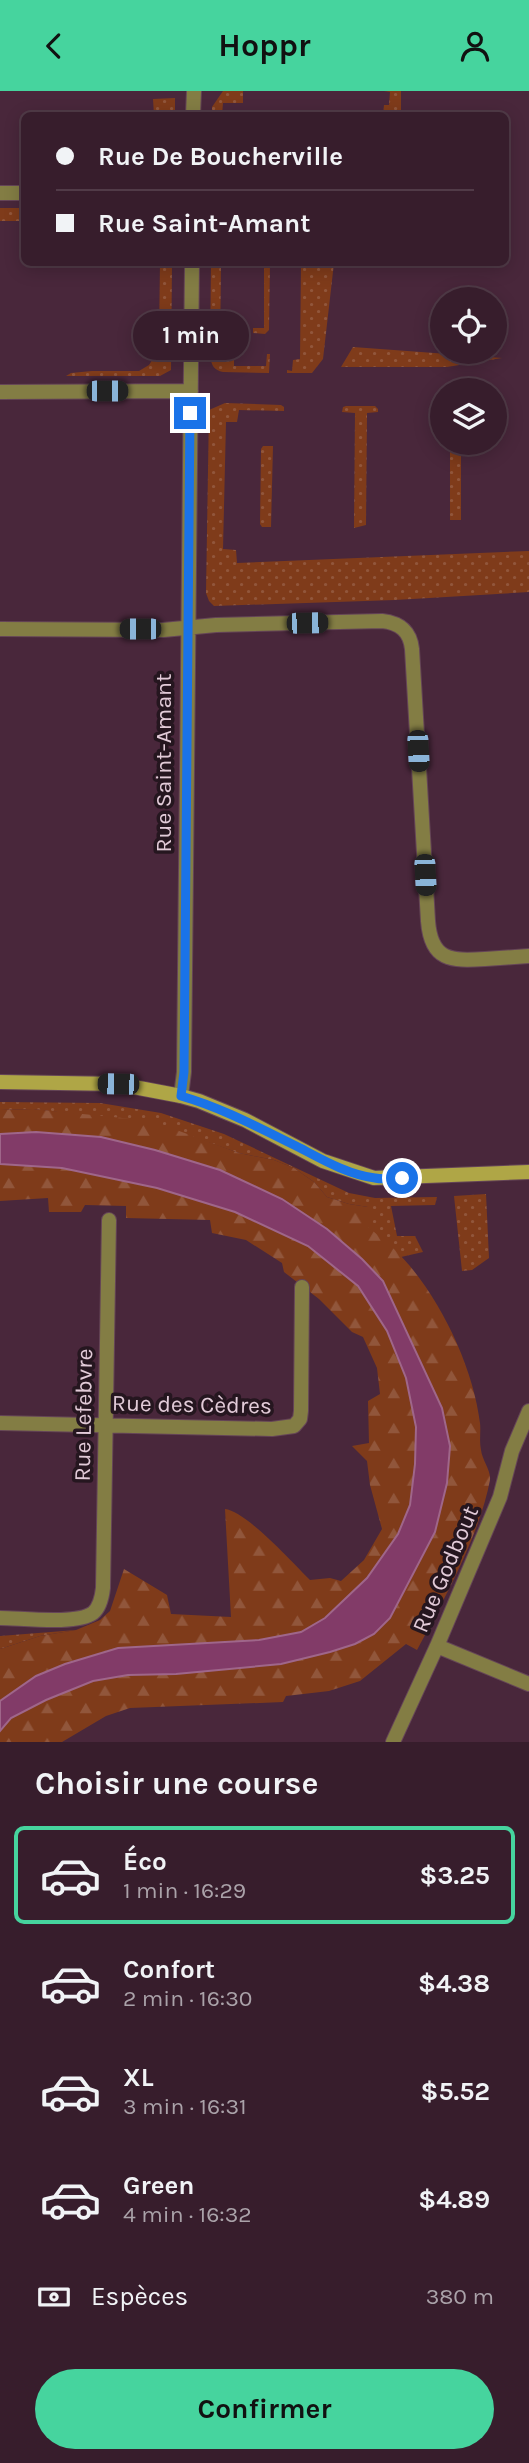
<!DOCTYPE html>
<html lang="fr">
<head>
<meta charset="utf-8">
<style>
  :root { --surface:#371d2c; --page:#3e2634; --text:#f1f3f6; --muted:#aaa2a9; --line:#513b48; --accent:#46d49e }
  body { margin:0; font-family:Karla,sans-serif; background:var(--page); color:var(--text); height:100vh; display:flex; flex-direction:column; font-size:26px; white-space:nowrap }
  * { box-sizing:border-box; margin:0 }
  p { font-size:23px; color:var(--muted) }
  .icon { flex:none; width:38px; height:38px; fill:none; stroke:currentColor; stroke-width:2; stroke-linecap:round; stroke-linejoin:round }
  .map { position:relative; height:1651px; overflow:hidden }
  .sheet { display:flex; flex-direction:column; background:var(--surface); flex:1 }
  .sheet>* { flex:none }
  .hud { position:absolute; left:21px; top:21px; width:488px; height:154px; border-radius:10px; box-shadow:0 4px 18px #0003,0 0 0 2px var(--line); display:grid; align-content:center; height:154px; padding:0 35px; background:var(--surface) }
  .controls { position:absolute; left:430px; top:196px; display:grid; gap:14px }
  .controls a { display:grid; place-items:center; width:77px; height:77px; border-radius:50%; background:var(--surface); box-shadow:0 4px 18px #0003,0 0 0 2px var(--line); font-size:35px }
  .end { position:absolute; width:32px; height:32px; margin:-16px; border:9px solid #1a73e8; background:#fff; box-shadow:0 0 0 4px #fff }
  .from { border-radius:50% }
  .bubble { position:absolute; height:49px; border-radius:24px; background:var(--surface); box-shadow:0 4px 18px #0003,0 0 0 2px var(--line); font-size:23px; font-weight:700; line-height:49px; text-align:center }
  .car { position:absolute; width:21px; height:42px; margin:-21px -10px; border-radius:9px; box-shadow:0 0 5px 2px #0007; background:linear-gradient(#222 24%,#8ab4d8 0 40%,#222 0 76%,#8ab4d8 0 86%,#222 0) }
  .hud b { display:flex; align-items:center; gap:24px; height:66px; font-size:26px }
  .hud b+b { border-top:2px solid var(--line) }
  .hud i { width:18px; height:18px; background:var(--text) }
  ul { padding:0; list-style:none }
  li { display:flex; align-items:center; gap:21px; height:98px; margin:0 14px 10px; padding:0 21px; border:4px solid transparent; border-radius:10px }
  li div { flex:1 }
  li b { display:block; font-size:26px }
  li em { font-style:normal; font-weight:700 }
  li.selected { border-color:var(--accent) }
  li>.icon { width:63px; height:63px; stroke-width:1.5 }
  h2 { padding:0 35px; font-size:32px; line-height:84px }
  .pay { display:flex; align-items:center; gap:18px; height:77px; padding:0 35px; font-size:26px }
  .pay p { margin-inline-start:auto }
  .button { display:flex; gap:14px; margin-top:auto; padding:14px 35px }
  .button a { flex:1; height:80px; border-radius:42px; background:var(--accent); color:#111; font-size:28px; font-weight:700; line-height:80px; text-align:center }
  header { display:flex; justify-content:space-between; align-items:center; height:91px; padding:0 35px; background:var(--accent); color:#111; font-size:32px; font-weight:700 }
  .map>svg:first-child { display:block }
</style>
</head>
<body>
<header><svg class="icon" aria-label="back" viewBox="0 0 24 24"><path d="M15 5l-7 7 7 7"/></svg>Hoppr<svg class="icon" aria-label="person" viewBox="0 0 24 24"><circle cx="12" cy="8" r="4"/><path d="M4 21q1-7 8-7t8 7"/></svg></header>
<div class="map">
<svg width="529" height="1651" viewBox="0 0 529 1651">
  <defs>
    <pattern id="grass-dots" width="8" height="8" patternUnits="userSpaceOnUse" patternTransform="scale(1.75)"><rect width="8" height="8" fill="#7f3b1a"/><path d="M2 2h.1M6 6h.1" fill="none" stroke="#91563b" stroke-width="1.8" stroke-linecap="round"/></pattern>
    <pattern id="forest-firs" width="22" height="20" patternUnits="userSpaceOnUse" patternTransform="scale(1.75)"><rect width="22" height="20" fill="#7f3b1a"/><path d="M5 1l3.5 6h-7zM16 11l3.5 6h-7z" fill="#91563b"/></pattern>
  </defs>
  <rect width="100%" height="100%" fill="#49273b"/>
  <path fill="url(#grass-dots)" d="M223,0h20v12h-20l-1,12h-10v-8z
    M384,0h17v24h-18l1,-10h5l1,-13z
    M175,7v17h-21l-1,-16z
    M0,117h24v13h-24z
    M160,172h12l-1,107 -11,6h-94l5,-3 21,-2h47l10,-6 7,-11 3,-17z
    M211,172h10l-1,89 14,1v13h32l1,-12h3l-1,19 -46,-1c-9,-2 -11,-6 -13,-15z
    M264,172h6l-1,67 -4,4 -12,-1v-5h11z
    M301,172h33l-11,96 -11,14h-25v-3l5,1 1,-11 7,-1z
    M353,256l149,11 -55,9h-106z
    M225,312l56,2 3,2v4l-45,-1 -2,12h-11l-3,127 13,1 1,13 292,-12v41l-134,8 -181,6 -5,-5 -3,-8 3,-183z
    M346,315h29l3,3v3l-11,1 -1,112 -12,3 1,-115 -13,-1 1,-5z
    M450,352h11v77h-11z
    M263,355h10l-2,81h-9l-2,-3 1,-75z
    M0,1011l100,1 61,10 63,21 125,59 26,5 62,-1 -2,8 -44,1 6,30h18l8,16 -22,5 -36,-32 3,-18 -19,-3 -22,-7 -13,-15 -20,-14 -20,-8 -35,-7 -40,-14 -116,-24 -50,-6 -33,1z
    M486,1103l3,64 -17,12 -10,1 -8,-75z
    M76,1539l-36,6 -40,13v-13z"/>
  <path fill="url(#forest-firs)" d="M33,1018l119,12 87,32 35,7 20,8 20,14 13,15 22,7 19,3 5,8 -7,10c9,8 19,16 28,24 43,41 79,116 86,174 1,9 -1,18 1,27 1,10 10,20 9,30 -10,54 -47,122 -73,170l-11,-6 -46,37 -31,10 -43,5 -3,6 -153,6 -24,8 -44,26h-62v-11l10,-13 36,-18 47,-19 35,-6 48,-1 105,-10 49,-12 25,-8 19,-10 68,-226 -59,-127 -21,-22 -35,-30 -172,-79 -54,-13 -64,-5 -37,2v-24z
    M0,1073l62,4 95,20 78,24 73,34 50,40 29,45 19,47 10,49 -1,37 -5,41 -12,29 -31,44 -42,40 -24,14 -42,8 -141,9 -53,15 -29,12 -36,25v-52l40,-13 36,-6 24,-10 10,-9 14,-42 43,26 4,19 60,3 -6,-108c21,2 68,54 85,71l20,-2 11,3 23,-21 18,-31 -12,-44 -3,-24 -15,-15 17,-3 -1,-42 12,-7 -3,-26 -14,-31 -11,-5 -33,-33 -35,-27 -2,-9 -36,-23 -34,-7 -2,-13 -84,-2v-12l-41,-1 -4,7h-32l-1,-14 -48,3z"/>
  <path fill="#823b68" stroke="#9f668a" stroke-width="2" d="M36,1041l65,5 54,13 65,20 62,29 45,30 35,30 21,22 59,127 8,38 -3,37 -12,49 -45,86 -16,16 -19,10 -25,8 -49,12 -105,10 -48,1 -35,6 -47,19 -35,18 -11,13v-30l36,-25 29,-12 53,-16 141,-8 42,-8 24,-14 42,-40 31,-44 12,-29 5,-41 1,-37 -10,-49 -19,-47 -29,-45 -50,-40 -73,-34 -78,-24 -95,-20 -62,-4v-30z"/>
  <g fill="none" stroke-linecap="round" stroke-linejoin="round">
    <defs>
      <path id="street" d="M193,24l1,-24
        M0,102h24
        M0,301l191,-1
        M0,538l163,1 53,-5 166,-4c18,2 28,10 30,28l16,272c3,40 23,40 57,38 15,-1 29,-2 44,-3
        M181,1005l3,-24 8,-809
        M0,1332l272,6 22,-3 6,-7 1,-8 1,-124
        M0,1527c21,0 77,7 93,-5 7,-6 9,-16 10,-25l6,-368
        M437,1555l92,38
        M393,1651l44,-96 63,-149 12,-46 17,-40"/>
      <path id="secondary" d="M0,991l118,2 63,12 18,5 46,19 78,41 51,17 155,-6"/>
    </defs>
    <use href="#street" stroke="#654557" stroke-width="16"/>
    <use href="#secondary" stroke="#654557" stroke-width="16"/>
    <use href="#street" stroke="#837d44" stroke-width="14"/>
    <use href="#secondary" stroke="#afa646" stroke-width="14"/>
  </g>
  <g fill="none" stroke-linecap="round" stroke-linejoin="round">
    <path stroke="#1a73e8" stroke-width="9" d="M190,322l-6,659 -3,24c42,12 80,33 119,52 23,12 49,27 75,30 9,2 18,0 27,0"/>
  </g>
  <g text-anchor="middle" stroke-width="7" stroke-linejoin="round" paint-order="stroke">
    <g font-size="23" fill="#e2cbd8" stroke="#25161f">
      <text transform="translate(163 672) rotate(-90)" y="8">Rue Saint-Amant</text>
      <text transform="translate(192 1313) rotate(1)" y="8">Rue des Cèdres</text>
      <text transform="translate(83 1324) rotate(-89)" y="8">Rue Lefebvre</text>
      <text transform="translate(445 1478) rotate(-67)" y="8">Rue Godbout</text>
    </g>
  </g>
</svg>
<div class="controls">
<a><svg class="icon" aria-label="locate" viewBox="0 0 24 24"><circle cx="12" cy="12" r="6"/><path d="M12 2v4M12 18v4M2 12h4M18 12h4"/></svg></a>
<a><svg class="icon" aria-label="layers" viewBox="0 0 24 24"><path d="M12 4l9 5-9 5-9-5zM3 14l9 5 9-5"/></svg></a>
</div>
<i class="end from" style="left:402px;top:1087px"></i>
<i class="end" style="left:190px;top:322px"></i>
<div class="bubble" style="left:133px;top:220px;width:116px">1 min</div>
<i class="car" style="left:107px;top:300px;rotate:90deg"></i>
<i class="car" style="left:307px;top:532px;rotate:89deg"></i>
<i class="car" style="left:140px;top:538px;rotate:270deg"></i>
<i class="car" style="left:418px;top:660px;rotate:177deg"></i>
<i class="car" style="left:425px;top:784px;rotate:177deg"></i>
<i class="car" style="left:118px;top:993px;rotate:271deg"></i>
<div class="hud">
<b><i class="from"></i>Rue De Boucherville</b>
<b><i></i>Rue Saint-Amant</b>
</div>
</div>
<section class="sheet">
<h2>Choisir une course</h2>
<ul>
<li class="selected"><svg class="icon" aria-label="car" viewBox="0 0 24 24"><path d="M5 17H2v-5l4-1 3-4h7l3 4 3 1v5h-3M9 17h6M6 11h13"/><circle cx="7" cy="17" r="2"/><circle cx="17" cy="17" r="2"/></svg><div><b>Éco</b><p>1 min · 16:29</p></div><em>$3.25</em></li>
<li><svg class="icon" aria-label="car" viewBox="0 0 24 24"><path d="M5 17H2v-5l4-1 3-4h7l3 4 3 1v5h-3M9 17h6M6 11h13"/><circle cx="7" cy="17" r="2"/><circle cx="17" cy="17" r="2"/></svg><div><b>Confort</b><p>2 min · 16:30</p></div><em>$4.38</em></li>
<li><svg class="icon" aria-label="car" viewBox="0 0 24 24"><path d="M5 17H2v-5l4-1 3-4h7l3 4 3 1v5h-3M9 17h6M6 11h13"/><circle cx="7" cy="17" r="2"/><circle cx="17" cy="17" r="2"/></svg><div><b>XL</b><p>3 min · 16:31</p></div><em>$5.52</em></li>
<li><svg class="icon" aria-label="car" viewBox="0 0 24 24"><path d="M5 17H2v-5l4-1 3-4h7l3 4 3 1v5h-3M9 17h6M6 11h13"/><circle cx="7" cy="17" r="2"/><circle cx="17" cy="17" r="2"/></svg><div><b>Green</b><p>4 min · 16:32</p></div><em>$4.89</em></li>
</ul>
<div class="pay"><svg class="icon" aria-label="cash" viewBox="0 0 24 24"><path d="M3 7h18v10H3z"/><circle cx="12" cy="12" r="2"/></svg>Espèces<p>380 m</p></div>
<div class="button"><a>Confirmer</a></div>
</section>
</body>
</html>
